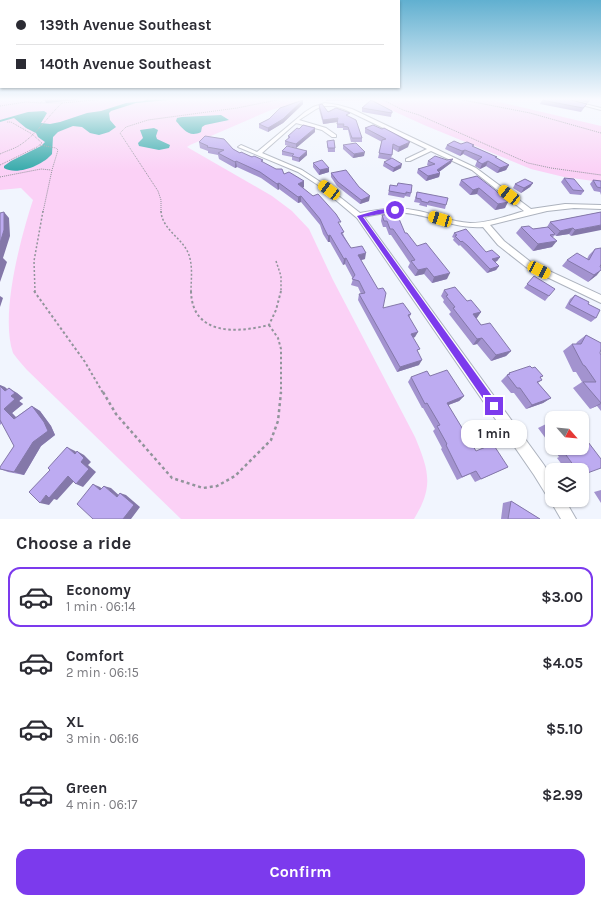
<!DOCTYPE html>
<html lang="en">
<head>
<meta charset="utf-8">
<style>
  :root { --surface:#fff; --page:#f2f2f3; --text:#2b2b33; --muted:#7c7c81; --line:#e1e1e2; --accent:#7c3aed }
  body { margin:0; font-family:Karla,sans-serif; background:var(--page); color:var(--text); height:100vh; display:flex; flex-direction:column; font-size:15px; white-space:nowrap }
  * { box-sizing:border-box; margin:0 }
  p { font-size:13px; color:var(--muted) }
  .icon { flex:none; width:22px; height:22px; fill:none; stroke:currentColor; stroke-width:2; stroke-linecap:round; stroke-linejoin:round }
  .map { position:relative; height:519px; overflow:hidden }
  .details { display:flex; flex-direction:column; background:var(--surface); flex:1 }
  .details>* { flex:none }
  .top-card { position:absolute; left:0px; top:0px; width:400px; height:88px; box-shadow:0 1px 3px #0004; display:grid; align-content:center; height:88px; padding:0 16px; background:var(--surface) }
  .needle { width:26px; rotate:117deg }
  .controls { position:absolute; left:545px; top:411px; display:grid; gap:8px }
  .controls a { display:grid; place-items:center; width:44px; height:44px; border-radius:8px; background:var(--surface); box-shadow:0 1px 3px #0004; font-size:20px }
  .end { position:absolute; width:18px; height:18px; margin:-9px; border:5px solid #7c3aed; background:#fff; box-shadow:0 0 0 2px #fff }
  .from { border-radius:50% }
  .bubble { position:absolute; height:28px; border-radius:12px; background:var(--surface); box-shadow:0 1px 3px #0004; font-size:13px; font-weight:700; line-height:28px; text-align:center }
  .car { position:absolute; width:12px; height:24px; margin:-12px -6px; border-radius:5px; box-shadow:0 0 3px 1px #0007; background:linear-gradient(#f5c518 24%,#345 0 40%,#f5c518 0 76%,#345 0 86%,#f5c518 0) }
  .top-card b { display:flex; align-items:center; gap:14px; height:38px; font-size:15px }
  .top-card b+b { border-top:1px solid var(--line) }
  .top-card i { width:10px; height:10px; background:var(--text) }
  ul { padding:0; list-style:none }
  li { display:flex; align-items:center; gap:12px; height:60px; margin:0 8px 6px; padding:0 8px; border:2px solid transparent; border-radius:12px }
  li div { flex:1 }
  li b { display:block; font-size:15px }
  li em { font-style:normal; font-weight:700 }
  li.selected { border-color:var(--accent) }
  li>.icon { width:36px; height:36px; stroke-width:1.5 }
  h2 { padding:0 16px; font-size:18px; line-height:48px }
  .primary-button { display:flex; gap:8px; margin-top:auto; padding:8px 16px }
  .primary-button a { flex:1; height:46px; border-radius:12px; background:var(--accent); color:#fff; font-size:16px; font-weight:700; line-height:46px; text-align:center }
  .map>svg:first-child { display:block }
</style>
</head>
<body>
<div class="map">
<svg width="601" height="519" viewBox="0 0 601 519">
  <rect width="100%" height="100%" fill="#f1f5fe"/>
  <path fill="#fbd1f6" d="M0,99h308l-37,11 -81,35 -3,2 85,49 20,15 17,18 24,51 82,157c14,34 19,49 -1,82h-233l-154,-149c-5,-6 -10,-11 -14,-17 -13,-38 7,-113 20,-153l-12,-12 -21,2z
    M367,99h120l114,27v56l-37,-5 -33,-8 -107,-44z"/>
  <path fill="#37aaab" d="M147,99h32l-43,4 -25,8 -2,2 1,7 6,7 -7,5 -10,3 -9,-2 -8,-6 -9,-1 -15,6 -5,5 -1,17c-9,11 -35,22 -48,14v-2l7,-5 30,-15 4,-4 -7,-5 -2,-4 -10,-5 -12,-10 -14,4v-2l28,-8 16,-1 3,2 -6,10 9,1 10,-2 27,-9 14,-2 25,-8 18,-2z
    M221,115l8,5 -24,5 -3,2 -1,5c-12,6 -18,-3 -25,-11l1,-3 5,-1z
    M154,128l4,2 -2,6 1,3 13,6 -1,3 -10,2 -20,-4 -1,-3 5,-5 -3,-8z"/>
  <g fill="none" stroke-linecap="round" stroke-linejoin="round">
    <defs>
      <path id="minor" d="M559,99h6l36,9v2z
        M325,103l13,2 14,4 124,59 55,41 34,-5 36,1v4l-27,-1 -27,3 -57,14 14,16 28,22 69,32v8l-75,-36 -28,-22 -15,-18c-25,2 -46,-9 -70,-13 -17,-3 -33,-1 -49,3l180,248 8,14v21h13l11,19h-15l-11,-19 1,-3 -4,-1 -13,-21 -177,-257 -39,-33 -20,-13 -60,-25 3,-2 16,7 48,-40 8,-5zM322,106h12l10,3 83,40 -21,10v2h4l21,-10 41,19 52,41c-17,5 -35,12 -54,12 -18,-1 -34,-8 -51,-12 -20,-5 -39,-2 -59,2l-38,-30 -20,-13 -40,-17 34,-30 26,7 10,7h4v-2l-10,-7 -27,-8 17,-11z"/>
    </defs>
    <use href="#minor" stroke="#adb3be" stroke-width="2"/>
    <path stroke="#91949b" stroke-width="1" stroke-dasharray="1 1" stroke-linecap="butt" d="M381,99l22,11 16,5 109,48 23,5 50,7
      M458,99l72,14 71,20
      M62,103l43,-4
      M0,106l26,-4 14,1 4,-3 -1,-1
      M40,145l16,3 2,2 -6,20 -9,42
      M0,154c6,-3 14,-5 20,-9 17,-11 28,-29 42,-42h-22
      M0,165l37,-18 5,-4 -10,-9 -21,-12h-4
      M0,177l41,-8 10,1
      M161,212v-12l-3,-9 -38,-58 6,-6 22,-7 89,-12 45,-9"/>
    <path stroke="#91949b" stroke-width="1.5" stroke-dasharray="2 2" stroke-linecap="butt" d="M161,211c1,19 22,27 28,44 4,12 2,25 2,37
      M276,261l5,15v16
      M35,292l-1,-31 9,-50"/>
    <path stroke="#91949b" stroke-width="2" stroke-dasharray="2.5 2.5" stroke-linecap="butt" d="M34,291l51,71 18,31
      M191,291c1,45 46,42 78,34l7,-15 5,-19
      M269,325l9,13 3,11v44"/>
    <path stroke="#91949b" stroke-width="2.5" stroke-dasharray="3 3" stroke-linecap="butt" d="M103,392l13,22 56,64 31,10 14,-2 18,-10 36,-36 7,-19 3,-29"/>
    <use href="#minor" fill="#fff" fill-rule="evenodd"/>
  </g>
  <path fill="#a393cf" d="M326,99h36v1l-36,1z
    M492,99h11l-2,1z
    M570,99h21l-3,4z
    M303,100v4l-20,19 -15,9 -9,-4v-4z
    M542,100l45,4 -6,8 -41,-8z
    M319,105l9,7 21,5 13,21v4h-11l-3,-12h-5v-2h-6v-6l-14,2 -4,-15z
    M362,108l30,3 -1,6 -29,-5z
    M365,128l17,1 26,18 -10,5 -5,-3 -2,10 10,9 -8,4 -10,-6 1,-4 5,-2 -11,-2 4,-16 -17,-9z
    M315,132l-19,16 -11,-3v-4l3,-2v-3z
    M327,141l8,7v4h-7z
    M199,142l34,7 7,4 23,7v3l21,11 20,7v6l-1,1 37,38 4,10 7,12 14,11 -4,1 22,48 28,6 -2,4 6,19 -2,1 5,14 1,13 -22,7 -39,-72 1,-6h2l-3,-7 -7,-2 2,-6 -8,-15 -2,1 -13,-23h-2l-5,-8 -3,-9 -19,-23 -3,1 -19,-14 -1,1 -17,-12 -24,-11 -2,1 -16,-9 -1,-4 -10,-2v-2l-8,-3z
    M461,144l13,3 23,10 -1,1 13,7 -3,5 -9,3 -11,-7 -6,3 -5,-3 2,-5 -14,-7 -3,2 -15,-7 2,-4z
    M343,145l21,11 -11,2 -10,-9z
    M282,151h25v4l-8,7 -7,-2v-3l-10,-2z
    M428,161l23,2 -12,9 1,1 -1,4 -13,4 -9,-8 1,-4 11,-3 -2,-1z
    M313,163l16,9 -10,3 -6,-8z
    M331,173l38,28 -9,3 -23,-18 -6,-9z
    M564,178l20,13 -3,4 -11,-1 -9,-12z
    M461,180l34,10 10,18 -10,2 -18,-16 -7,1 -11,-10z
    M593,180l8,1v14l-1,-3 -6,-1 -4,-7z
    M533,183l-3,4 -9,6 -8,-5 2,-4z
    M390,185l21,8 -1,4 -5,-1 -1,2 -16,-3z
    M417,192l29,13 -1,4 -18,-4v2l-8,-2 1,-2 -6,-1z
    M601,212l-30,24 -2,-2 -13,2 -1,-1 -2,2 -1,10 -19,4 -17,-18 5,-6 12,2 14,-2 3,-5z
    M382,215l23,18 12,13 30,33 -15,4 -8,-9 -9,2 -7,-9 2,-4 -19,-28h-2l-3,-8h-3l-2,-6z
    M454,233l32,19 14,5 -3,4 -2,1 4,4 -3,4 -9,3 -21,-22 -6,-6 -1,1 -6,-6 1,-2 -2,-1z
    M595,249l2,26 -9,7 -26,-16 5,-6 20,-1 2,-4z
    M534,276l15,20 -4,5 -21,-13z
    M444,290l23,11 14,11 -5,6 5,7 30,26 -5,5 -15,5 -14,-17 -4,1 -24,-31 2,-2 -8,-10 1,-2 -3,-4z
    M575,295l13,9 8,14 -5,4 -26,-14 5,-9z
    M586,335l15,20v56l-4,-5 -7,3 -17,-21 9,-6 -6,-10h-3l-10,-21 9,-7h4l1,-2z
    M532,368l11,8 -3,2 2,2 -4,3 13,15 -8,5 -17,6 -12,-16h-3l-10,-12 8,-8z
    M430,376l34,20 -5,5 -11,4 28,46 32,16 -33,15 -5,-8 -13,6 -16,-31 1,-1 -9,-17 2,-2 -12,-21h-1l-14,-26 3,-5z
    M0,385l7,4 10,4 6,5 -4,3 4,3 -11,9 4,4 16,-11 8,5 11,15 4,9 -14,11 -17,29 -16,-3 -8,-3 14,-23 -12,-23 -2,2z
    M552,421v26l-14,-19z
    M553,448h29v22h-16l-9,-12 2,-1z
    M601,490v13l-7,-11z
    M511,501l29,18h-39l2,-16z"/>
  <path fill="#8478a9" d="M44,99h35l-1,1 -32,3z
    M303,100v4l-20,19 -15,9v-4z
    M338,118l-1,4 -14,2v-4z
    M315,128v4l-19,16v-4z
    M410,142l-2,5 -10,5 1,-5z
    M465,150l-2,4 -3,2 2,-5z
    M307,151v4l-8,7v-4z
    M365,152l-1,4 -11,2 1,-4z
    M453,159l-2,4 -15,11 4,-1 -1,4 -13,4 2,-5z
    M236,161l1,6 -2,1v-6z
    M488,161l-2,5 -6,3 2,-5z
    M402,164l-1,4 -8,4 1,-4z
    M509,165l-3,5 -9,3 3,-5z
    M329,168v4l-10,3 1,-5z
    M304,181v6l-6,3v-6z
    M279,183v6l-1,1 -1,-6z
    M533,183l-3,4 -9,6 3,-5z
    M479,188l-2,6 -7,1 3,-5z
    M301,196v6l-3,1v-6z
    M370,196l-1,5 -9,3 1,-4z
    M508,202l-3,6 -10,2 3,-6z
    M4,212l5,6 1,18 -7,22 4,4 -7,20v-39z
    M601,225v5l-30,6 4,-6z
    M573,228l-4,6 -13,2 4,-5z
    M330,235v7h-2v-6z
    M557,241l-5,6 -19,4 5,-7z
    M366,253l-1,6 -8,2 1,-6z
    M500,257l-3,4 -7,3 2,-5z
    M346,258l-1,6 -2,1 1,-6z
    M499,266l-3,4 -9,3 3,-4z
    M427,268l-3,6 -9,2 3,-6z
    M601,270l-4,5 -9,7 6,-7z
    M450,273l-3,6 -15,4 2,-6z
    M0,296l3,2 -3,9z
    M481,312l-4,6 -8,2 4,-6z
    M418,332l-3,5 -7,2 3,-5z
    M482,338l-5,6 -4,1 4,-6z
    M511,351l-5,5 -15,5 5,-6z
    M422,360l-3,5 -22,7 3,-5z
    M0,385l5,2 8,8 -4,-7 8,5 6,5 -4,3 4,3 -11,9 10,11 -8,-5 -10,-10 1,-18 -5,-5z
    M464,396l-5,5 -16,6 4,-4z
    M551,398l-8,5 -17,6 6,-4z
    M601,403v1l-11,5z
    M32,406l8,5 11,15 4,9 -14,11 -17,29 -10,-3z
    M67,447l8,4 7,6 -7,-3z
    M77,451l7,4 7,7 -3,3 8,7 -13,15 -7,-3 5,-22z
    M68,476l8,3 -19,21 -3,-1 -5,6 -9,-2 6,-8z
    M93,484l7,3 7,6 -7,-3z
    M104,486l7,2 12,11 -6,-2z
    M120,493l6,2 14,12 -9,12h-8z"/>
  <path fill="#bdabf1" stroke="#8478a9" d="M544,99h23l20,5 -4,4 -41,-8z
    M303,100l-20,19 -15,9 -9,-4 10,-5 11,-11z
    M371,100l21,11v2l-30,-5z
    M322,104l6,8 8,-4 14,5 -4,2 10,5 6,18h-10l-4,-11 -5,-1 1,-2h-7l1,-6 -15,2 -4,-15z
    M303,125l12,3 -19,16 -11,-3 5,-4 -2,-1 9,-8 2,1z
    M373,125l9,4 2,-1 26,14 -11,5 -6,-3 -1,11 -13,-2 3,-13 4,-1 -21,-11z
    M205,136l19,3 9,10 7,4 1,-1 11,5 2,-1 9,4 -2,1 15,8h6l2,5 5,-2 15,9 -6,3 15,12 5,-2 18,20 5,8h-3l6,10 -3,1 10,15 11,-2 4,7 -8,2 20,34 5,-1 3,5 -3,15 20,-5 8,11 -3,1 10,17 -7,2 9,15 -3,1 5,10 -22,7 -41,-73 6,-1 -6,-12 -7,-2 3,-4 -9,-17 -2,1 -14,-24 -2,1 -4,-8 -4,-9 -19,-23 -3,1 -19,-14 -2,1 -17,-12 -24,-11 -1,1 -17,-9 6,-3 -17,-3 1,-1 -9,-4z
    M334,140l1,8h-7l-1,-7z
    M454,141l7,3 6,-2 7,3 -2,1 25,11h-2l14,8 -9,3 -12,-7 -6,3 -5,-3 5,-4 -17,-7 -3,1 -15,-6z
    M356,143l9,9 -11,2 -11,-9z
    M287,146l20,5 -8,7 -7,-2 2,-2 -12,-3z
    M435,156l12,4 6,-1 -16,11 3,3 -12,3 -10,-7 17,-5 -7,-3z
    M392,158l10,6 -8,4 -10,-6z
    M322,160l7,8 -9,2 -7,-7z
    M346,170l13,17 11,9 -9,4 -23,-18 -7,-9z
    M477,176l18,14 13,12 -10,2 -19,-16 -6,2 -12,-10z
    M564,178l10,1 10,12 -11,-1z
    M525,179l8,4 -9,5 -9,-4z
    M593,180l8,1v7l-4,-1z
    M398,183l14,2 -1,8 -5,-1v2l-17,-3 1,-6 7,1z
    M417,192l31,6 -2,7 -17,-4 -1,2 -7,-2v-2l-5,-1z
    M4,212v18l-4,13v-30z
    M601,212v13l-26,5 -2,-2 -13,3 -10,-9z
    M397,214l8,19h2l10,13 9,-3 24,30 -16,4 -7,-9 -9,2 -7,-9 4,-1 -22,-31h-3l-3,-8h-3l-2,-6z
    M529,226l4,3 15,-2 7,7 -5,1 7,6 -19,3 -17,-17z
    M466,229l20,23 6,-2 8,7 -8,2 7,7 -9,3 -22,-23 -6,-5 -1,1 -6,-6 2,-1 -3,-2z
    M601,248v16l-1,3h1v3l-7,5 -27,-15 10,-7 12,7 6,-11z
    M534,276l21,13 -6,7 -22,-12z
    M455,287l12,14 4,-1 10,12 -8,2 8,11 9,-2 21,28 -15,4 -14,-17 -5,1 -24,-31 2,-1 -9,-11 2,-1 -4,-5z
    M575,295l14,7 -1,2 12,6 -4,8 -27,-14z
    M586,335l15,8v6l-1,4 1,2v48l-18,-21h13l-11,-16 -2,-1 -11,-21h9z
    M530,366l2,2 3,-1 8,9 -3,1 2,3 -5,2 14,16 -19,7 -12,-17h-3l-10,-13 3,-1 -1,-1z
    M447,370l17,26 -17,7 29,48 17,-7 15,23 -27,12 -5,-8 -14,6 -16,-32 1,-1 -10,-18 3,-1 -13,-22 -2,1 -14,-27 16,-6 3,5z
    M0,386l5,5 4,-3 6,5 -4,3 4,3 -11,10 10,10 18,-13 12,16 4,9 -15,11 -19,30 -14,-3v-2l14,-21 -14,-26z
    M568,416l1,2h-7z
    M552,421v11l-6,-8z
    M582,434l19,25v9l-19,7v-5h-5l-11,-15 2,-1 -4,-6h18z
    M67,447l8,7 2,-3 7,7 -3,4 8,7 -13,15 -8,-8 -19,22 -3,-3 -6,8 -11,-11 21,-22 -2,-2z
    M93,484l7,6 4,-4 13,11 3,-4 14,12 -11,14h-30l-16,-15z
    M511,501l29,18h-32z"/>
  <linearGradient id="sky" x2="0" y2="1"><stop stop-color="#61b0d0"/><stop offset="0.58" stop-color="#f9faff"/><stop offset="1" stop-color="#f9faff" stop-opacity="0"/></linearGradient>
  <rect width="601" height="171" fill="url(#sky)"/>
  <path fill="#7c3aed" d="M395,208l2,1v2l-34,6 134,186 2,3 -2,4 -3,1 -3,-1 -134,-194 21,-6z"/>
</svg>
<div class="controls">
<a><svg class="needle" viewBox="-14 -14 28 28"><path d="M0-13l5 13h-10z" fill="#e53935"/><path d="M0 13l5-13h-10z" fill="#7c7c81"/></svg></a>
<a><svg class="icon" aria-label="layers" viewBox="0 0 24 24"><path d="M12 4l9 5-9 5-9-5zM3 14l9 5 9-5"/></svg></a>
</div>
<i class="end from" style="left:395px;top:210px"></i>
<i class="end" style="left:494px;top:406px"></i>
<div class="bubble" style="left:461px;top:420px;width:66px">1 min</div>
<i class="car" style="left:329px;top:190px;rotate:307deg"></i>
<i class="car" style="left:509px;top:195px;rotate:308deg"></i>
<i class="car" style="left:440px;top:219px;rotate:287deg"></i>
<i class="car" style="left:539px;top:270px;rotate:117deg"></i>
<div class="top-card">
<b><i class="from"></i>139th Avenue Southeast</b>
<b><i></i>140th Avenue Southeast</b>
</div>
</div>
<section class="details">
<h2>Choose a ride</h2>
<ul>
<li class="selected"><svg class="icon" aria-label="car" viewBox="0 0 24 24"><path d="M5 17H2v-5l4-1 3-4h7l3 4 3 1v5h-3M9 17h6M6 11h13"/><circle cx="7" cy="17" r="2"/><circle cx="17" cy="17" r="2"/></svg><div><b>Economy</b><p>1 min · 06:14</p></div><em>$3.00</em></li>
<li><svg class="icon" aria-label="car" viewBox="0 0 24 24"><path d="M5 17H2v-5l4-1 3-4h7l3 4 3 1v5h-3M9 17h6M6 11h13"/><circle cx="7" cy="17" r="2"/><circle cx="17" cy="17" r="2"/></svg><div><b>Comfort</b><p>2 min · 06:15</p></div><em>$4.05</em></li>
<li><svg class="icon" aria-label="car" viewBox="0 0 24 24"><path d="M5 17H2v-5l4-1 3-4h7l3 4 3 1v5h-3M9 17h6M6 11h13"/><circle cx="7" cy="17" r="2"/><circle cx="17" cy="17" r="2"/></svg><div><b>XL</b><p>3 min · 06:16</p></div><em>$5.10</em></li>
<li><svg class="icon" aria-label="car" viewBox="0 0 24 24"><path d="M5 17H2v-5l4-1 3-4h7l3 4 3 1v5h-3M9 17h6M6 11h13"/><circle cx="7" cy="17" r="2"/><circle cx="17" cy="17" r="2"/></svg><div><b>Green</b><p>4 min · 06:17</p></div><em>$2.99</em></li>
</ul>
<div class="primary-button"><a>Confirm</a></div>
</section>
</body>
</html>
